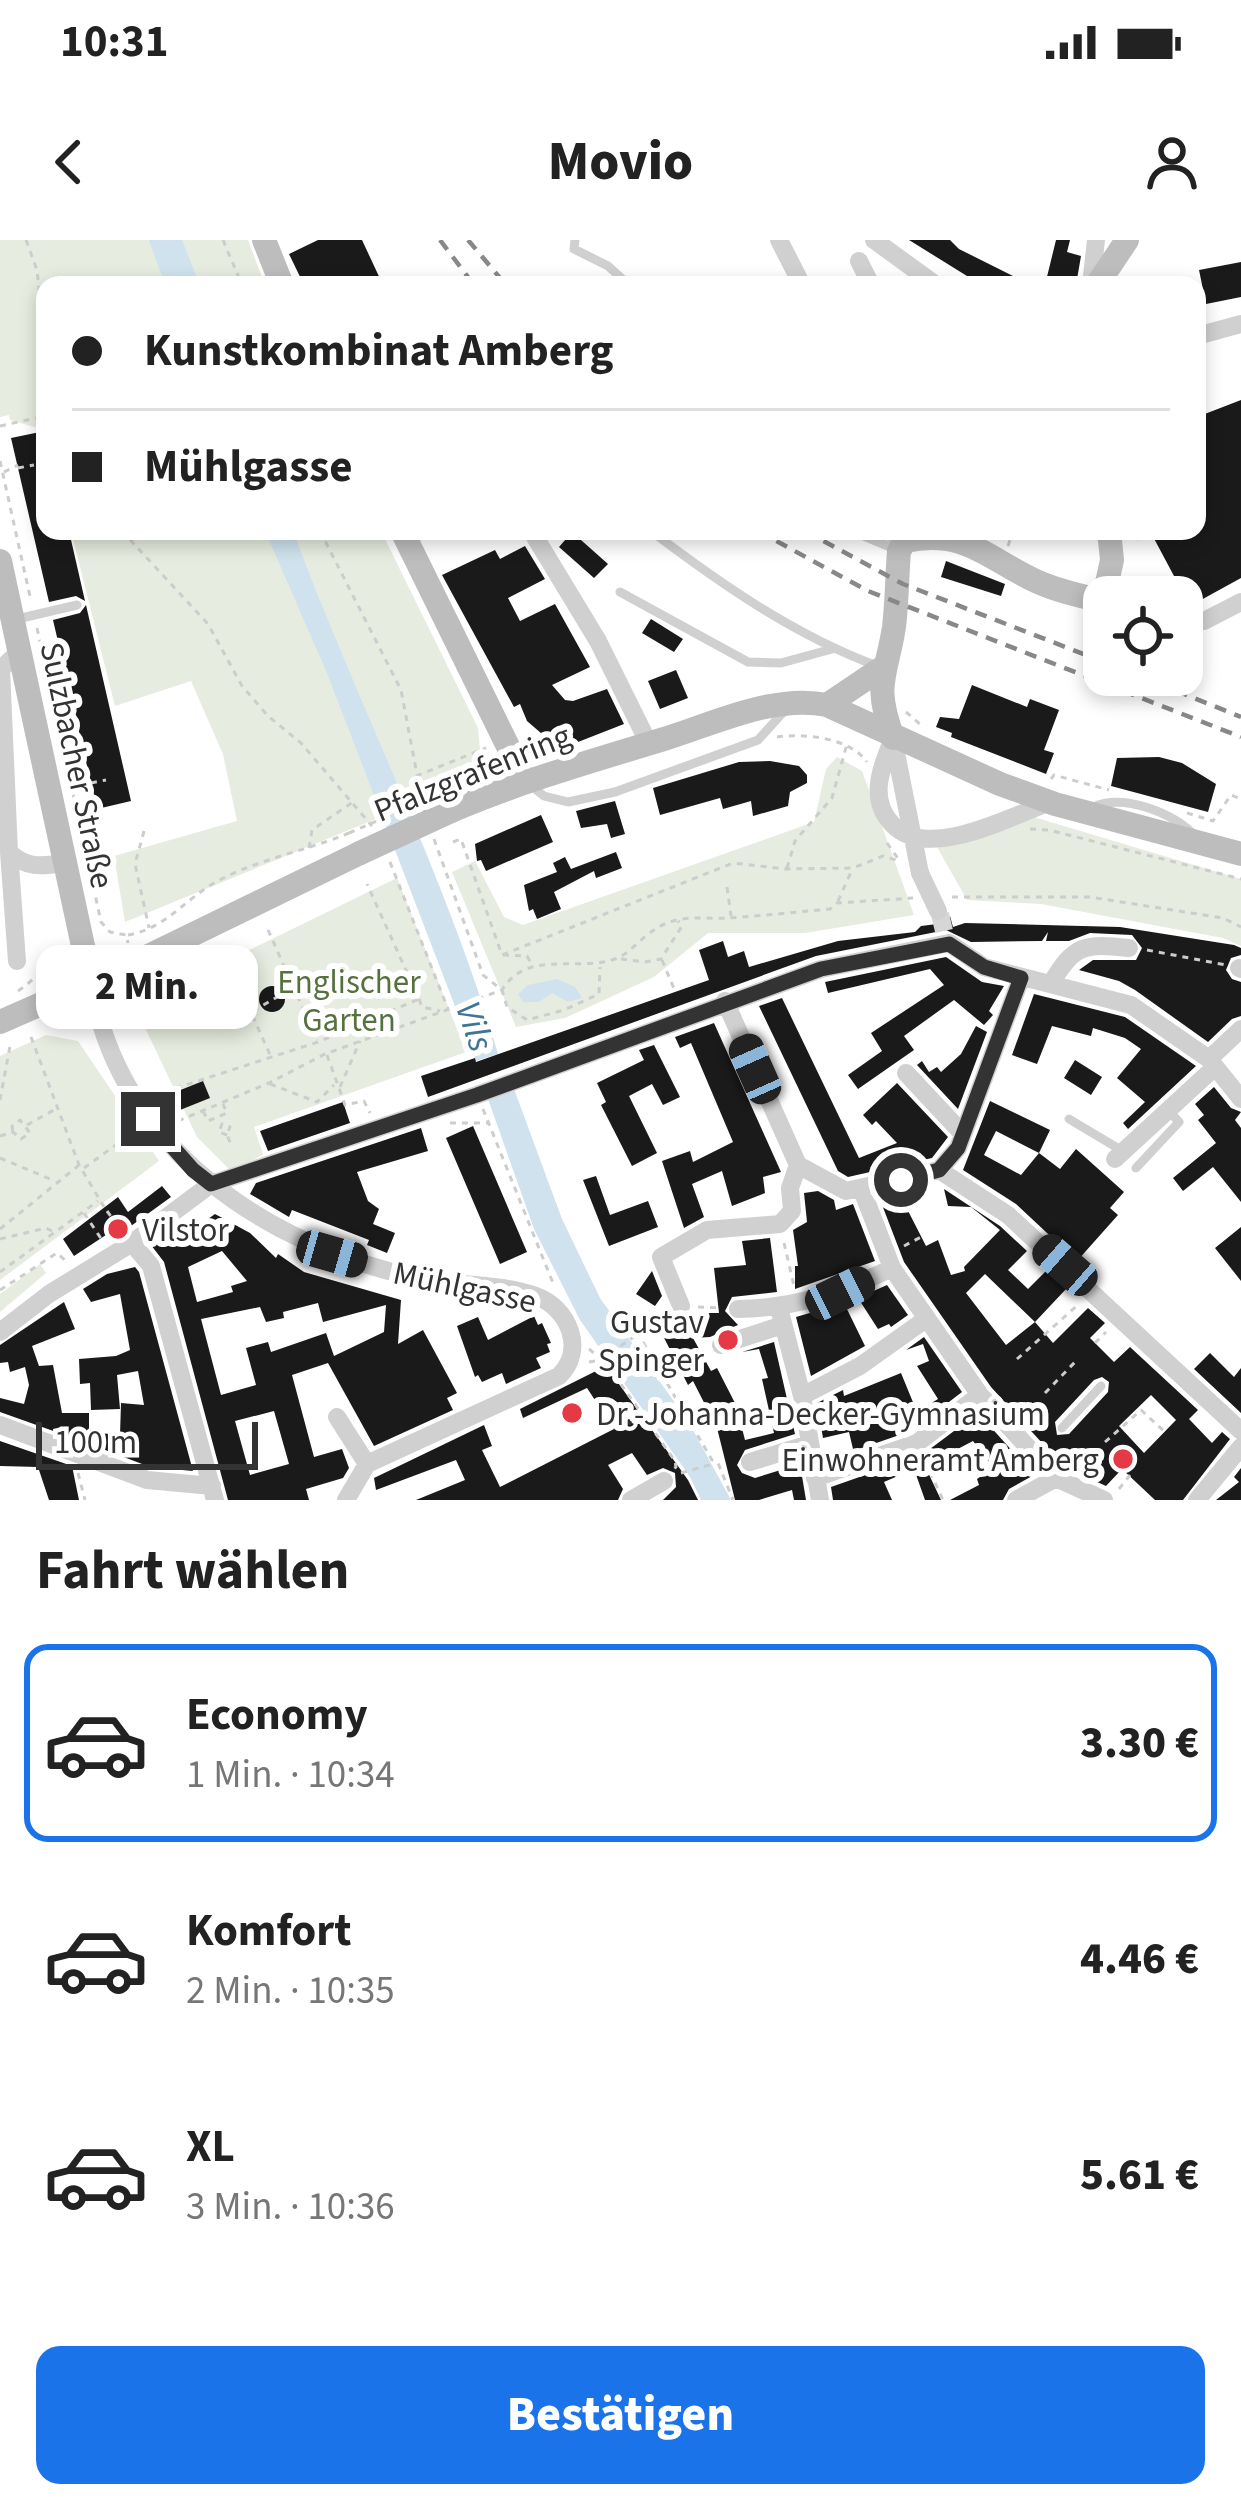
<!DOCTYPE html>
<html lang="de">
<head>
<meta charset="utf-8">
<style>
  :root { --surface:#fff; --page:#f6f6f6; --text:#222; --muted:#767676; --line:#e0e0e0; --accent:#1a73e8 }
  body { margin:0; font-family:"Source Sans 3",sans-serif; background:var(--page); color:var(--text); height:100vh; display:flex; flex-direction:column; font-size:45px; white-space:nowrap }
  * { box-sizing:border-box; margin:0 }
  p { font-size:39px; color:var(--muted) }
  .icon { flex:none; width:66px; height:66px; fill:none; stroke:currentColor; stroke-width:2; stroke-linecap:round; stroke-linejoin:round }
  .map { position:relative; height:1260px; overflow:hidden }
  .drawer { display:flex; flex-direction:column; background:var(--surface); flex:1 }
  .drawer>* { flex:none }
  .banner { position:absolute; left:36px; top:36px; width:1170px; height:264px; border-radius:24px; box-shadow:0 6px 18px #0003; display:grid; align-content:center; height:264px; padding:0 36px; background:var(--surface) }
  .fabs { position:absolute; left:1083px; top:336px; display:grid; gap:24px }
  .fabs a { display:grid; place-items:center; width:120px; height:120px; border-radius:24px; background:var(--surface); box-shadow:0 6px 18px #0003; font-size:60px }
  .scale { position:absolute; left:36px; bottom:30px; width:222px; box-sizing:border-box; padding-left:12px; border:6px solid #333; border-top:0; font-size:33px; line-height:42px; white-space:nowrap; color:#333; -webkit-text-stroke:9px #fff; paint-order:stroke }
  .end { position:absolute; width:54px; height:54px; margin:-27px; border:15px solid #333; background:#fff; box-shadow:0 0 0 6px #fff }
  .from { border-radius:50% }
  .bubble { position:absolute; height:84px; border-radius:24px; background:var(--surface); box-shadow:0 6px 18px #0003; font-size:39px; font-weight:800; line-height:84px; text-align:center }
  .car { position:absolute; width:36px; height:72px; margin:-36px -18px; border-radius:15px; box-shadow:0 0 9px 3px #0007; background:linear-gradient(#222 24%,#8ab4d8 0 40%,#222 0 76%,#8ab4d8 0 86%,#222 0) }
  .banner b { display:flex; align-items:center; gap:42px; height:114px; font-size:45px }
  .banner b+b { border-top:3px solid var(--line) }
  .banner i { width:30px; height:30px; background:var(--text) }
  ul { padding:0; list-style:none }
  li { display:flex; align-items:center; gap:36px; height:198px; margin:0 24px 18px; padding:0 12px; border:6px solid transparent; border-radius:24px }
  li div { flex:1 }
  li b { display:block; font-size:45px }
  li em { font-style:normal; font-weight:800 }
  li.on { border-color:var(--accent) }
  li>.icon { width:108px; height:108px; stroke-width:1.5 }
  h2 { padding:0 36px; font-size:54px; line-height:144px }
  .cta { display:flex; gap:24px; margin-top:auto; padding:24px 36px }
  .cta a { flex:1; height:138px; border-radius:24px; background:var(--accent); color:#fff; font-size:48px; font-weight:800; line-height:138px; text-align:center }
  .status { display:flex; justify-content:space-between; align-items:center; height:84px; padding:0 60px; background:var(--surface); direction:ltr }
  .status svg { height:33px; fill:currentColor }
  header { display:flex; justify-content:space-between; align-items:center; height:156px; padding:0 36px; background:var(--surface); font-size:54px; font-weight:800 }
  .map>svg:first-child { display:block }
</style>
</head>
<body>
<div class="status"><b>10:31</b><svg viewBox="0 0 49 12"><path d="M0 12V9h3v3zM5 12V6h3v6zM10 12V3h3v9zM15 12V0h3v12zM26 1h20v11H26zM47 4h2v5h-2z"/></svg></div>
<header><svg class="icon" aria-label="back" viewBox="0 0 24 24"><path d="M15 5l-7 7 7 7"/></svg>Movio<svg class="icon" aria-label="person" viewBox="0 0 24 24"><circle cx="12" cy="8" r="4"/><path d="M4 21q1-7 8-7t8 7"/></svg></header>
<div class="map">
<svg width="1241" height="1260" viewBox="0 0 1241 1260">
  <rect width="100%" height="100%" fill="#fff"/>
  <path fill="#e6ecdf" d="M0,0h248l17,45h-220v145l-35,-10 -1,-5 -9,2z
    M71,291h310l97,197 3,33 -13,20 -343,141 -11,-66 123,-35 -14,-67 -32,-73 -76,25z
    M837,517l25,14 52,144 -109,18h-97l-54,44 -89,41 -49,9 -64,-155 23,-11 29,56 19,8 291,-103 12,-53z
    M1027,575l214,64v67l-18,-8 -182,-34 -74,-4 -30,-53z
    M397,638l69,174 -212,75 9,27 -30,19 -36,-36 -58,-122v-11z
    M46,795l32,6 81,120 -159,119v-224z
    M40,1024l6,9 -46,39v-18z"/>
  <path fill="#cfe2ee" d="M149,0h33l18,45h-35z
    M265,291h28c65,175 152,342 205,523l-22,7 -149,-388z
    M557,739l18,8 7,11 -14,4 -16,-9 -13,9h-16l-5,-8 10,-9z
    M514,849l48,130 38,79 88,123 43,79h-30l-11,-23 -110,-157 -46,-91 -46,-130z"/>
  <path fill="#1a1a1a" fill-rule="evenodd" d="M318,0h44l21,45h-79l-15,-31z
    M909,0h41l9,9 72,36h-57l-9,-5 2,-4z
    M1056,0h14l-3,12 14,4 -5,29h-31z
    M1241,22v35l-35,7 -7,-34z
    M1241,160v178l-51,28 -40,-75h47v-114z
    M45,191v100h24l16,70 -9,-5 -27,6 -38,-164z
    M572,292l36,32 -14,14 -35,-31z
    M525,306l20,33 -37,19 12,23 35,-17 35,63 -38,18 13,15 8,1 34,-12 17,35 -46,18 -18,-2 -18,-6 -15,-13 -7,-17 -6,3 -72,-132 53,-25 5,9z
    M946,321l59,23 -4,12 -60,-19z
    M86,365l45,196 -34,8 -44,-189 27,-7z
    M651,379l32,20 -9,13 -32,-19z
    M676,430l12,28 -28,11 -12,-28z
    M972,445l55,22 3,-8 29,11 -15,40 10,3 -8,21 -95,-37 1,-4 -16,-6 4,-10 19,2z
    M1159,517l23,6 34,21 -8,28 -97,-26 6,-28z
    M770,521l29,5 8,9v8l-17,9 -2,14 -35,10 -2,-15 -28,8 -3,-11 -60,17 -7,-27 86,-26z
    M615,561l10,33 -14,4 -4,-14 -26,4 -5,-17z
    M541,575l12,27 -67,29 -5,-11 -4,1 -2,-17z
    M616,612l6,16 -26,10 -2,-7 -40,21 7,17 -24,10 -4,-10 -4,2 -5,-26 33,-13 -4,-9 12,-6 6,12z
    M950,676l3,11 12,-4 155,4 114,18 7,3v7l-10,3 -5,12 6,9 9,3v34l-9,3 -24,23 -73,-52 -16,-9 -40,-11 14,-10h43l6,-12 -10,-13 -42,-2 -21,8h-23l2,-9 -6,9 -71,1 -25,-12 -130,26 -388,141 -7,-21 54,-18 1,4 233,-82 -10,-30 24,-9 5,16 16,-6 5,16 89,-26 77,-9 6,-6 24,-3z
    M946,717l36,25 22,4 -15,25 4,4 -9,10 -30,-25 -50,36 10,14 -56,39 -10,-14 34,-24 -11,-18 73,-48 -14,-16 -102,24 -3,-11z
    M259 759a13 13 0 1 1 26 0a13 13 0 1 1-26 0Z
    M1034,754l91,23 71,49 -68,63 -5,-6 22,-21 -28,-24 24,-29 -16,-11 -32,-10 -2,8 -39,-10 -15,38 -25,-9z
    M782,758l77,160 38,-15 -21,-22 -4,4 -9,-10 34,-32 51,54 -16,21 -84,19 -10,-6 -79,-165z
    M714,783l67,149 -18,5 2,16 -33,13 -10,-35 -30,13 12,33 -20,11 -22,-67 28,-10 3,11 40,-20 -42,-99 -11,5 -5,-11z
    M976,786l11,6 -29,77 -41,-44 5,-4 7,11 8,-5 4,5 20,-18z
    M654,805l26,52 -17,8 -11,-21 -23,12 28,57 -25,13 -31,-61 5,-3 -9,-19 47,-23 -5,-10z
    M1075,820l27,17 -11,18 -27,-17z
    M203,841l7,17 -30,12 -7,-17z
    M1214,847l17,21 10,4 -6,8 6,8v74l-28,-35 -30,24 -10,-13 43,-35 -18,-23 6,-5 -9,-11z
    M990,861l60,29 -11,23 21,16 16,-20 48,43 -14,16 8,7 -41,46 -61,-57 -53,-34zM996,891l43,22 -18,22 -37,-20z
    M343,862l7,21 -82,28 -8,-20z
    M473,886l54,126 -27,12 -54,-126z
    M421,888l7,23 -71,21 11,29 11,8 -6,15 22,9 -8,20 -20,-8 2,-5 -77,-30 -3,7 -39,-23 6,-11z
    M596,936l14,39 38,-14 10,26 -49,19 -26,-66z
    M162,946l9,11 -58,42 -4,-6 -35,23 -11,-17 55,-42 10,15z
    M919,948l3,8 -19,5 23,45 12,-6 13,35 14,-4 -1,-4 36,-37 -29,-23 -23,-1 -4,-17 56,37 27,25 -19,19 20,19 19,-19 20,18 -32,34 18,21 35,-35 17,15 -15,15 24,24 16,-15 68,63 -9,9 23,24 10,-11 8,7 -47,61h-28l-33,-31 -16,17 -42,-19 -73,-80 -87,-125 -25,-65zM985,1034l50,48 -29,23 -40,-52zM1102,1137l7,5 -1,10 -39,42 -12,1 -2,-13 39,-42zM1151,1155l25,25 -32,33 -25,-27z
    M818,951l16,9 2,10 17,-6 22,57 -80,28v-23h3l-5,-36 14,-8 -3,-29z
    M215,974l35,19 26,25 2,-4 26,18 97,28 -3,44 25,-14 34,63 -10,5 6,12 -79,36 -46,-83 -36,12 22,82 28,-8 7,19 -6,10 -37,11 3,11h-81l-64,-238 -13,-17 31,-23 9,9zM222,1011l25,30 -16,5 2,6 -36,10 -9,-35zM318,1063l5,19 63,-17 -2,27 -50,24 -8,-23 -55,19 -3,-10 -22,6 10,37 -35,10 -20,-76 59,-12 6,15 18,-4 -1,-6zM274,1171l15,53 -39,11 -15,-54z
    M1241,987v54l-26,-33z
    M770,998l7,54 -45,5 -7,14 13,14 -28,12 -17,1 18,33 6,-3 19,37 9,35 29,-7 -12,-54 6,-1 -9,-29 -17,3 32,-10 21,92 -50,16 -8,15 5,8 13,5 45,-14 6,36h-12l-2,-10 -33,10h-24l-18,-72 -24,-47 -5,4 -30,-59 34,-13h27l-5,-45 32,-3 -4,-24z
    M135,1027l4,5 54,199 -43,-4 -50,-19 1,-5h-14l-87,-31v-14l24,6 5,-19 -4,-18 -15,5 -2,-10 -8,1v-18l64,-43 11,27 -43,17 7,20 14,-1 9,48h27v19l31,3 1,-32 23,2 -6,-34 -21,4 3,34 -29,1 -1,-27 -10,1 -1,-25 37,-3 14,-6 -10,-56 -29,8 -8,-13 24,-15z
    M652,1031l10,25 -7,10 -19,-12z
    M887,1045l21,30 -17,12 -2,-3 -11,5 -20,-31z
    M844,1063l21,43 -54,30 -15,-59z
    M534,1076l4,9 4,-2 9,20 -4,1 3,8 -14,6 5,10 -35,16 -4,-11 -20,9 -4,-7 -3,2 -18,-51 21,-9 10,23z
    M924,1097l38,55 -51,39 -84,29 26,-11 -4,-17 -26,6 -6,-35 26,-13 1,6 57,-23 16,39 21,-13 -21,-33 12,-5 -6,-17 -17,6z
    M1210,1113l24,24 7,-9v45l-47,-44z
    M606,1126l82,114 10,20h-35l13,-13 -1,-14 -12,-5 -16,7 -15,-22 -24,12 15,24 -5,11h-202l49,-20 -9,-20 -80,30 -2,-12 110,-53 8,21 -10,4 18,37 114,-58 -27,-41 -64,30 -3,-9z
    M978,1173l56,62 -25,14 -6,11h-53l29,-15 -2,-6 16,-11 -20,-27 -48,25 16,34h-16l-11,-31 -30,13 8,18h-59l-2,-13 91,-32z
    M0,1201l72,25 7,34h-30l-11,-33 -38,-1z
    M1241,1228v32h-25l23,-18 -5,-5z"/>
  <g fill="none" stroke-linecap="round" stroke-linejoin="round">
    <path stroke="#d6d6d6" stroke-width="18" stroke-dasharray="18 9" stroke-linecap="butt" d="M940,674l4,17"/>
    <path stroke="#cdcdcd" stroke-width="3" stroke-dasharray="6 6" stroke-linecap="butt" d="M26,0l11,30 8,76
      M223,0l19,45
      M0,186l45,-10
      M0,221l31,140
      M18,228l16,-3
      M4,232l14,-7
      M122,291l86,93 34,62 26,30 33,27 71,83
      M320,291l81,159 21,111
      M1137,299l15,-4
      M1008,306l5,-15
      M37,388l64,294 9,10 16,3 2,8
      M906,472l15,13
      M777,497c29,-4 73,1 90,25
      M528,501l7,8 22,2
      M416,536l70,-28
      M1051,539l3,-4 55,15
      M91,543l15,-3
      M73,546l17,-5
      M442,552c16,-10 35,-18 37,-38
      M1187,573l26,8 18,-26 10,4
      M1030,589l19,1 192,49
      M144,591l-9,33 14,64
      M434,599l49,136 19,15 5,17 20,13 37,-10 35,-16 1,-27
      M453,602l8,-3 41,116 231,-92 53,6 67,-1 30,-12 16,5
      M887,603l12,17
      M309,608l3,-18 41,-28
      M390,622l58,147
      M787,628l8,-27 37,-43 15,-54
      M727,647l4,29
      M952,657h138l133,21 18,9
      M838,661l13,-29
      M268,690l49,110
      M128,695c37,-6 57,-36 88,-53 39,-22 90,-31 133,-49
      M223,710l48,107
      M1147,710l79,15
      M503,715l24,1 4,7
      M621,719l24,3 16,-3 21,-33 -4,-5
      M662,720l13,31
      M18,751c18,-12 31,-30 47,-38
      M419,759l3,8 18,4
      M253,771l38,-22
      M31,797l48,128 25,42
      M327,815l18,50 19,-4 6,12
      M270,844l47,18 17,-17
      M340,847l20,-46
      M164,852l154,-50 101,-43 -52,-115
      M0,860l10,-54
      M483,869l70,174
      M203,871l5,10 19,-8 -4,-9
      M178,881l91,-38 56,-29 177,-64c24,-40 72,-19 110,-30 22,-6 32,-31 61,-39 17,-5 37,-2 55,-3 34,-2 68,-6 102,-9l7,-6 76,-5
      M450,883h38
      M27,885l27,-15
      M227,895l-8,-3 3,-8 8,3 -3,8 5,12
      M0,896l13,-4 8,7 9,-6 -10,-13 -8,6 1,6
      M0,918l55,23
      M84,928l51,-37
      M107,971l8,11
      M84,973l18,27
      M0,989l78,-63
      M0,999l46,-11 6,3
      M784,1003l10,43
      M904,1006l17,-9
      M0,1032l98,-71
      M0,1050l57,-37 11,10
      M698,1067l21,1
      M643,1102l69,118 6,3 15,37
      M1095,1103l11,-11
      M589,1109l17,14 69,98 1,6 -3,2
      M1017,1119l62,-55
      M589,1122l11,-2 67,-46
      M1045,1153l31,-32
      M1105,1202l36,-32 24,22
      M925,1221l18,39
      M78,1233l7,27
      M681,1233l32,-9
      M1119,1249l11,-14"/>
    <path stroke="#d0d0d0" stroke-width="9" d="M575,0l-1,9 34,17 21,19
      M651,291c70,53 143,104 226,135
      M852,291l45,19
      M620,352l128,70 33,1 51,-14
      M13,380l64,-15
      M529,544l15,12 24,6 47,-10 143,-52 30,-33
      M1093,567c30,-14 82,6 103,30
      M1069,879l52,31
      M1136,928l43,-46 -11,-12
      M1062,1188l39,-42"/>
    <path stroke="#d0d0d0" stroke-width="18" d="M779,0l23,45
      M874,0l62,45
      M859,21l12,24
      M1091,45l5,-45
      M1197,96l44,-12
      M890,291l13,12
      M535,297l63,104 51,103
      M1182,381h22l37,-19
      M20,411l-19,18 8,183c18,17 33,14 57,11
      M893,498c-11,29 -26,61 0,87 35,36 116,-8 157,-23
      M893,498l27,135
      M9,612l8,109
      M949,703l35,24 147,38 78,54 32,40
      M1239,728l2,1
      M91,743c29,164 171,261 326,295 39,8 82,5 119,18 33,12 50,54 23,80l-192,88 -21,36
      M1051,744c23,-40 34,-41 78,-36
      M725,761l73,164 48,26 93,-21 19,-22 63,-170
      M1209,819l32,-30
      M906,833l57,61
      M1115,919l100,-92
      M939,930l69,45 233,216
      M862,950l30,78 88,127 76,83 48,22
      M132,1003l19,23 64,234
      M681,1066l-20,-49 46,-27 73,-6 12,-13 -2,-23 8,-23
      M779,1068l23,88 18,104
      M738,1069c57,-1 103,-16 154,-41
      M0,1092l49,-38 83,-51 79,-59 266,-89 344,-126 128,-26
      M721,1105l62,-20
      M802,1156l58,-30 66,-47
      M337,1177l30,47
      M0,1185l147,55 65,6
      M750,1222l59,-18
      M815,1238l102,-35 63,-48
      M631,1260l33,-19
      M1016,1260l40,-22
      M1197,1260l44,-53"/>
    <path stroke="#bdbdbd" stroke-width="24" d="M264,0l18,45
      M1097,45l30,-45
      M402,291l123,250
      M0,321l91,422
      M827,465l55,-37
      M893,498c-20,-55 -7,-60 1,-111 3,-25 3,-51 5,-76l6,-10c61,-13 82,18 133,41 20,9 43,14 65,19l9,-41 -3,-29
      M451,571c70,-30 141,-50 213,-72 49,-15 110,-45 163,-34l173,79 55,20 186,50
      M0,782l132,-58 228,-111"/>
    <path stroke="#888" stroke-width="4.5" stroke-dasharray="12 9" stroke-linecap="butt" d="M440,0l34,45
      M468,0l38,45
      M758,291l110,60 373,146
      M805,291l98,53 201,78
      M1137,435l104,42"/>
    <path stroke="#cdcdcd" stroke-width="3" stroke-dasharray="6 6" stroke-linecap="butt" d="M349,593l92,-40"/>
    <path stroke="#d0d0d0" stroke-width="18" d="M920,633l18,38"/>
    <path stroke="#bdbdbd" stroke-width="24" d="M360,613l91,-42"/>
  </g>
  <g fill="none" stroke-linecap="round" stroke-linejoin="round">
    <path stroke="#333" stroke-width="15" d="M148,879l45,51 18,14 266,-89 344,-126 128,-25 35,23 37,11 -63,170 -19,22 -38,10"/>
  </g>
  <g fill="#e63946" stroke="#fff" stroke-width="4.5">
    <circle cx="118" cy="989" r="12"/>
    <circle cx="728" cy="1100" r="12"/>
    <circle cx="572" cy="1173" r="12"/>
    <circle cx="1123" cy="1219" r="12"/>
  </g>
  <g text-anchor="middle" stroke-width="12" stroke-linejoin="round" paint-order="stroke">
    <g font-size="33" fill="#333" stroke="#fff">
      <text transform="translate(78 525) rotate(78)" y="12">Sulzbacher Straße</text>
      <text transform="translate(472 532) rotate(-22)" y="12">Pfalzgrafenring</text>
      <text transform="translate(465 1046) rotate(12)" y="12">Mühlgasse</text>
    </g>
    <g font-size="33" fill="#56703f" stroke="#fff">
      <text x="349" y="753">Englischer<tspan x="349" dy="38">Garten</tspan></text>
    </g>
    <g font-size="33" fill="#333" stroke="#fff" text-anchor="start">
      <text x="142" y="1001">Vilstor</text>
      <text x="704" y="1093" text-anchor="end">Gustav<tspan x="704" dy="38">Spinger</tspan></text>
      <text x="596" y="1185">Dr.-Johanna-Decker-Gymnasium</text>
      <text x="1099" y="1231" text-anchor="end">Einwohneramt Amberg</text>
    </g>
    <g font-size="36" font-style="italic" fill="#3f7597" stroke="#fff">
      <text transform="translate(476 786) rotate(71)" y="13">Vils</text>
    </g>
  </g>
</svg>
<div class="fabs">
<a><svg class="icon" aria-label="locate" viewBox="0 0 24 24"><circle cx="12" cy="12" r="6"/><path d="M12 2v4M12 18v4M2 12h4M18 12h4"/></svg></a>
</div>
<div class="scale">100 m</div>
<i class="end from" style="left:901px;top:940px"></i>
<i class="end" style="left:148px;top:879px"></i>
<div class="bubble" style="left:36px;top:705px;width:222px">2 Min.</div>
<i class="car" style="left:755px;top:829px;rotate:336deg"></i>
<i class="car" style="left:332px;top:1014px;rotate:106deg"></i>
<i class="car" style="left:1065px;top:1025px;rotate:311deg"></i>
<i class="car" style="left:840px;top:1053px;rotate:64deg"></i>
<div class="banner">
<b><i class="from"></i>Kunstkombinat Amberg</b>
<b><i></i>Mühlgasse</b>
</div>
</div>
<section class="drawer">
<h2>Fahrt wählen</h2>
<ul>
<li class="on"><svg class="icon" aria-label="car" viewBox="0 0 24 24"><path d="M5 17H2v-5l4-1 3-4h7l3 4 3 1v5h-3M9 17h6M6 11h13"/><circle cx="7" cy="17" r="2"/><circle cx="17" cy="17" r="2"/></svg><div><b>Economy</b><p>1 Min. · 10:34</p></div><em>3.30 €</em></li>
<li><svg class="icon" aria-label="car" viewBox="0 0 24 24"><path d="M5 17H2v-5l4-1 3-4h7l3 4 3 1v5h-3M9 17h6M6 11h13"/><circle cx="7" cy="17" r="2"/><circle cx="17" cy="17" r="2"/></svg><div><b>Komfort</b><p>2 Min. · 10:35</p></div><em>4.46 €</em></li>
<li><svg class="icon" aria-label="car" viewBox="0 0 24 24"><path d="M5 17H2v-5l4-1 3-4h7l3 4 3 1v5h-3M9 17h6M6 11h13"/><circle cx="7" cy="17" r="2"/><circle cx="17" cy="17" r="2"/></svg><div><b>XL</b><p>3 Min. · 10:36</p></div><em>5.61 €</em></li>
</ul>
<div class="cta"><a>Bestätigen</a></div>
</section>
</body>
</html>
